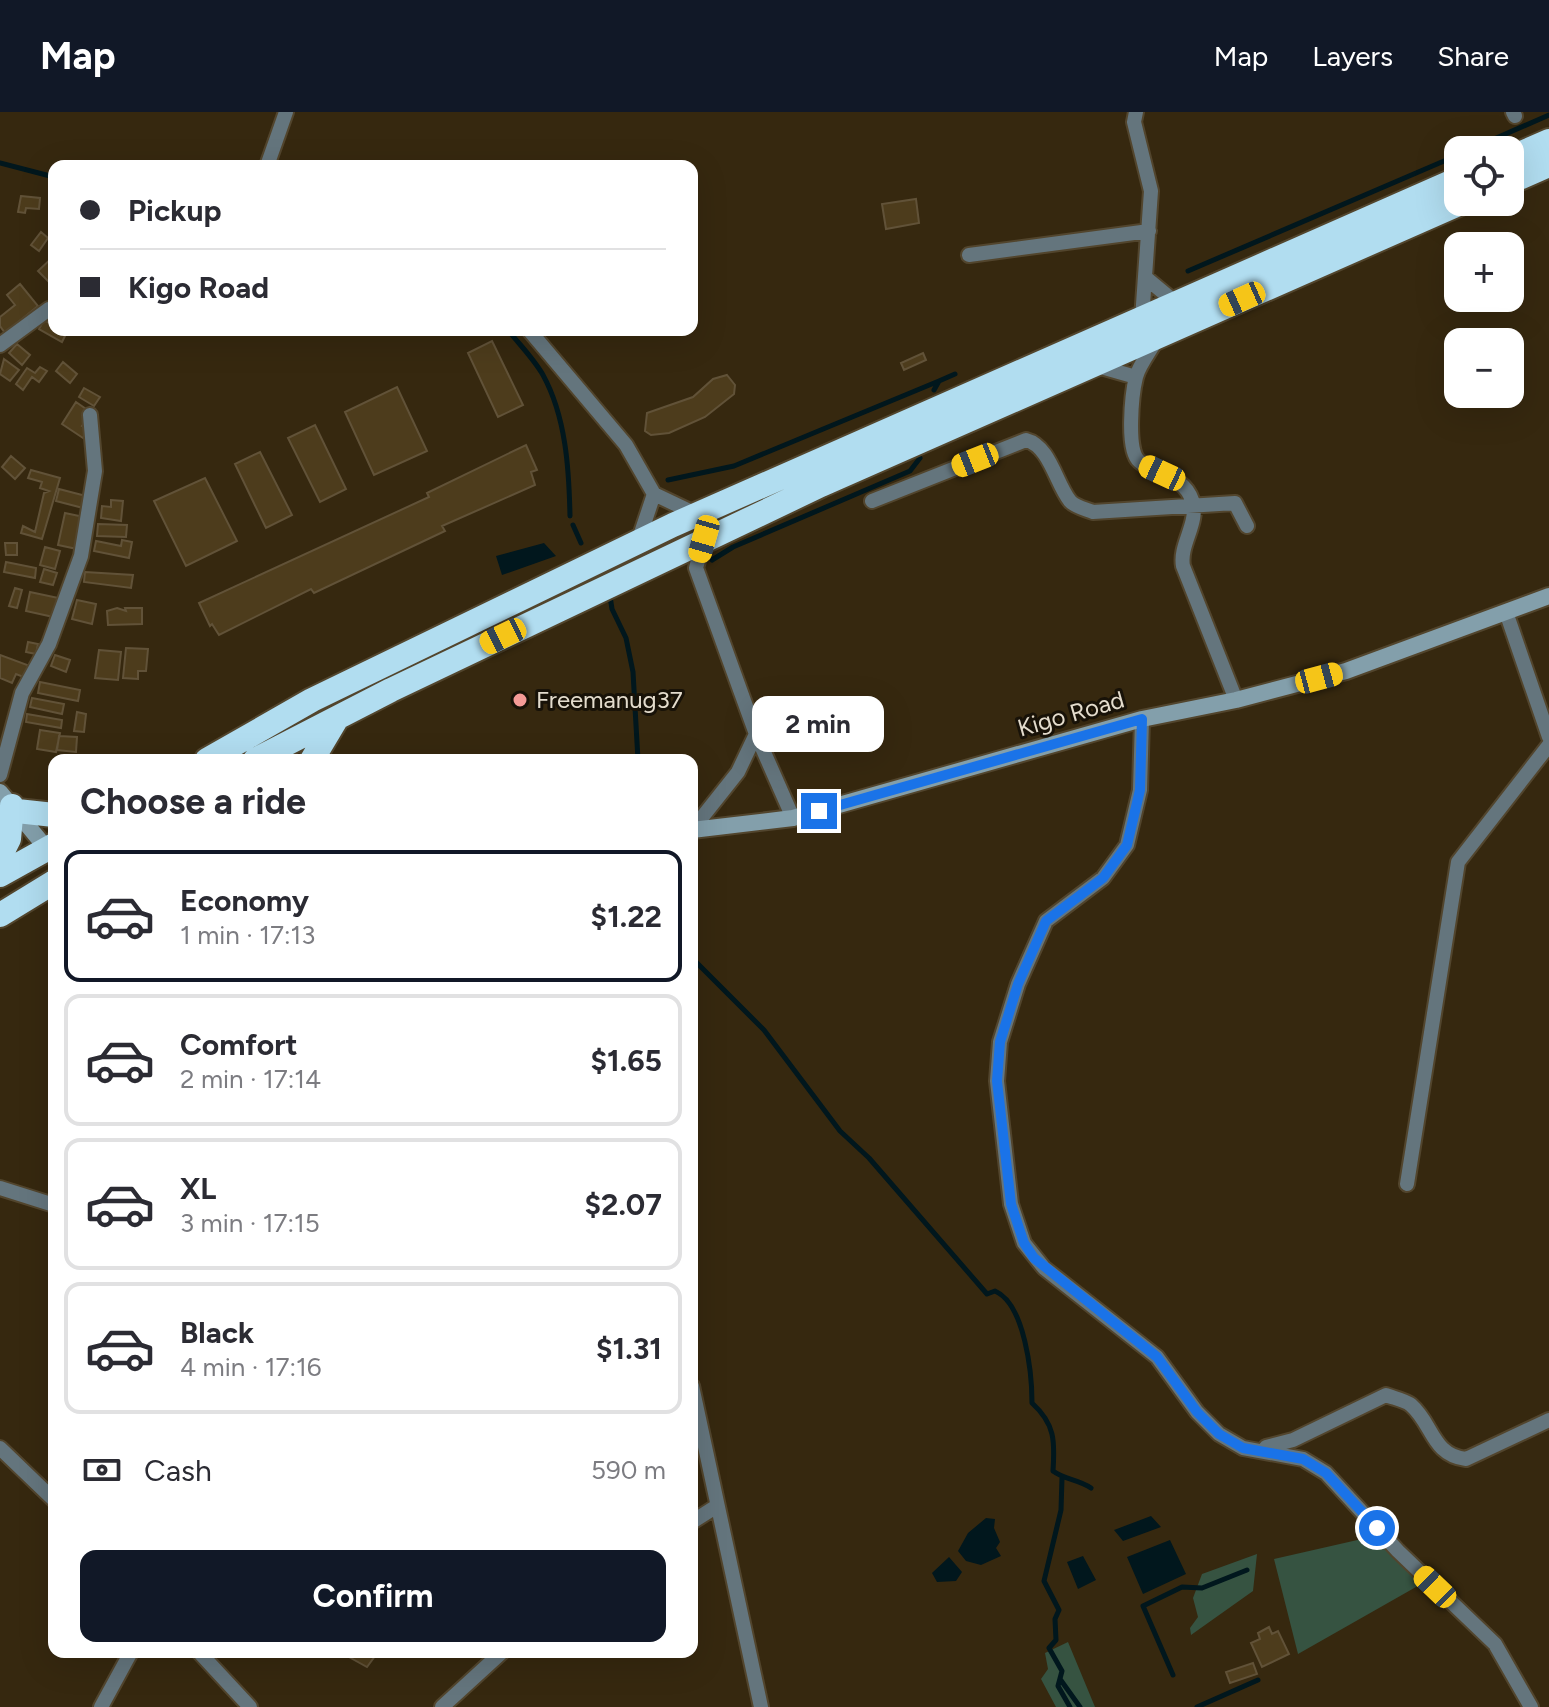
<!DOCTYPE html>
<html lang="en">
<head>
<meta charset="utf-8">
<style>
  :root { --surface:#fff; --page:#f2f2f3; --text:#2b2b33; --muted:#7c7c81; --line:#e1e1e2; --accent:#111827 }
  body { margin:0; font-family:Figtree,sans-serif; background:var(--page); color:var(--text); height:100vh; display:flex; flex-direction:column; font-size:30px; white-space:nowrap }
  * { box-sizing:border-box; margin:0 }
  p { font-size:26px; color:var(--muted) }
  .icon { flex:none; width:44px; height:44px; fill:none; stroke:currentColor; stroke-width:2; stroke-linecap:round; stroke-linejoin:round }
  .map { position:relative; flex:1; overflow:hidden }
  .side { position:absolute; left:48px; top:642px; width:650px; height:904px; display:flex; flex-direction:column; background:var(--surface); border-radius:16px; box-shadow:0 8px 32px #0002 }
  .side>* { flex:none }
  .guide { position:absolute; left:48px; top:48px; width:650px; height:176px; border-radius:16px; box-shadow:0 8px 32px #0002; display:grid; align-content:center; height:176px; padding:0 32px; background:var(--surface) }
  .buttons { position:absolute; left:1444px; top:24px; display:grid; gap:16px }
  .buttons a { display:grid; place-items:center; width:80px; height:80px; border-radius:16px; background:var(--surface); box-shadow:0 8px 32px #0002; font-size:40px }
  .end { position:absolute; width:36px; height:36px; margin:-18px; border:10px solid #1a73e8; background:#fff; box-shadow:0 0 0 4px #fff }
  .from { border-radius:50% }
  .bubble { position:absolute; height:56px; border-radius:16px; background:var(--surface); box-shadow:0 8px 32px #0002; font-size:26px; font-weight:700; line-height:56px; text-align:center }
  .car { position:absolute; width:24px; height:48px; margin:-24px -12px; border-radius:10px; box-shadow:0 0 6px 2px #0007; background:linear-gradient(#f5c518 24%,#345 0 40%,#f5c518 0 76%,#345 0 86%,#f5c518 0) }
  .guide b { display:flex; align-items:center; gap:28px; height:76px; font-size:30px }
  .guide b+b { border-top:2px solid var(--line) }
  .guide i { width:20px; height:20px; background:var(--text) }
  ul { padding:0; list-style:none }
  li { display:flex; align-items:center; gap:24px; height:132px; margin:0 16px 12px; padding:0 16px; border:4px solid var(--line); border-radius:16px }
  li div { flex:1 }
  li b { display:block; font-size:30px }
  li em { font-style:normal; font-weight:700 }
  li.selected { border-color:var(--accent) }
  li>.icon { width:72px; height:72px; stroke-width:1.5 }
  h2 { padding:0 32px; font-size:36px; line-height:96px }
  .pay { display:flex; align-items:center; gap:20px; height:88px; padding:0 32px; font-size:30px }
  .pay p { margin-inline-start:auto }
  .action { display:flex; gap:16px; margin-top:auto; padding:16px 32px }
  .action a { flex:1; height:92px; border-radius:16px; background:var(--accent); color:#fff; font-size:32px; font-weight:700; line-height:92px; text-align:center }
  header { display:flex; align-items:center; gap:48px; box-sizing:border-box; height:112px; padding:0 40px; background:var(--accent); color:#fff }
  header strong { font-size:38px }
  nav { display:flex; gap:44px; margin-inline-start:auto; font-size:28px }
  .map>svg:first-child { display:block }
</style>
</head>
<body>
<header>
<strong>Map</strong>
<nav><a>Map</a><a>Layers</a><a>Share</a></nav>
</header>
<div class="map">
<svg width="1549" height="1595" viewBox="0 0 1549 1595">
  <rect width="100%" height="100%" fill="#36280f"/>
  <path fill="#365341" d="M1375,1424l48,47 -125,71 -24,-95z
    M1257,1442l-4,37 -62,44 -1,-7 8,-11 -5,-19 9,-24z
    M1068,1530l27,65h-39l-15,-28 7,-10 -3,-16z"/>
  <path fill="#01171d" d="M544,431l12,13 -54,19 -6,-19z
    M1151,1404l10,11 -38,14 -9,-11z
    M986,1406l9,1 -1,9 6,14 -4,6 5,8 -20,9 -15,-4 -8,-10 10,-18z
    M1170,1428l16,34 -43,20 -16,-37z
    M1083,1444l13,24 -18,9 -11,-27z
    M949,1445l13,15 -6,9 -19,1 -5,-9z"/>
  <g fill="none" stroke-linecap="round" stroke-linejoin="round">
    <path stroke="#01171d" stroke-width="5" d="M1469,38l80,-35
      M0,51l54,14
      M1188,159l270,-116
      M508,218c11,14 26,29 35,45 23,42 26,94 27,141
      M934,278l5,-9 16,-7
      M668,368l66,-14 205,-85
      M573,413l8,18
      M712,448l21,-13 177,-76 10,-13
      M610,484l2,13 14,29 7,34 5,88
      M692,846l72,72 76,101 29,27 118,136 8,-3c30,13 37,83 37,112 23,21 23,38 21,68 12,9 25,8 38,17
      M1062,1366l-1,32 -17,71 15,29 -4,9 1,21 -7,8 13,23 -4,15 12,21
      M1173,1563l-30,-69 39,-19 20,1 45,-18
      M1060,1567l20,28
      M1197,1595l61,-27"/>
  </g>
  <path fill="#4d3c1c" stroke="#615238" stroke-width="2" d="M21,84l19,2 -1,11 -13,-1 -1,5 -7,-1z
    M916,87l3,24 -33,6 -4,-25z
    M41,120l7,6 -9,13 -8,-6z
    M54,144v31l-16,-16z
    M20,172l18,22 -33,27 -5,-7v-9l15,-12 -8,-10z
    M44,208l10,5v5l13,2 -5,10 -23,-13z
    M492,229l31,64 -25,12 -30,-64z
    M17,232l13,11 -8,10 -13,-12z
    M923,241l3,7 -22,10 -3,-7z
    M4,247l15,11 -9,11 -10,-7z
    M63,250l14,12 -7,9 -14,-12z
    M40,255l7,4 -8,11 -7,-5 -9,13 -7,-6 11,-16 8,5z
    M727,263l8,10 -1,9 -29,23 -36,16 -18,2 -6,-4 2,-18 46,-16 20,-18z
    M397,275l30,64 -53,24 -29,-63z
    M84,276l16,9 -6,9 -15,-9z
    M76,290l10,7 -3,4 6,4 -7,9 7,4 -6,8 -21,-14z
    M315,313l31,64 -26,13 -32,-64z
    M526,333l11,25 -6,2 4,13 -93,41 3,5 -131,62 -3,-4 -92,46 -7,-11 -2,2 -11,-23 230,-106 -2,-4z
    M260,340l32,63 -26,13 -31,-64z
    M11,344l14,12 -10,11 -13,-12z
    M31,358l29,8 -18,61 -21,-6 2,-7 12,6 9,-39 5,-2 -9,-3 2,-6 -14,-4z
    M205,366l32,63 -51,25 -32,-65z
    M59,377l27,7 -3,12 -27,-7z
    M111,388l12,1 -2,20 -20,-3 1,-12 9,1z
    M65,401l19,4 -7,32 -19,-4z
    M98,412l29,1 -1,12 -29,-1z
    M122,428l10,2 -3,16 -35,-7 2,-10 25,5z
    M5,431h12v12h-11z
    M45,435l15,4 -5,18 -15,-4z
    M6,450l30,6 -1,10 -31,-6z
    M44,457l13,4 -4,12 -13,-3z
    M85,460l48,3 -2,13 -47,-6z
    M15,476l7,2 -5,18 -8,-2z
    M30,480l33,7 -5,19 -32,-7z
    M77,488l19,4 -4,20 -20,-5z
    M117,496l9,3 -1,-3h17v16l-34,1 -1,-14z
    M28,530l10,2 -2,10 -10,-2z
    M126,536l22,1 -2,22h-8v8l-15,-1z
    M99,538l22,2 -3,28 -23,-2z
    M0,543l30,11 -4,12 -10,-4 -4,9 -12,-5z
    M55,543l15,5 -4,12 -15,-6z
    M40,570l40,8 -2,11 -40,-8z
    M32,586l32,6 -2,10 -32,-7z
    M77,600l9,2 -2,18 -10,-1z
    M27,602l35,6 -1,8 -35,-6z
    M40,618l20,3 -4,19 -19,-3z
    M59,624l18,1 -1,15 -19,-2z
    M1269,1515l3,7 6,-3 11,23 -27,13 -11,-24 9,-4 -2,-6z
    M340,1540h38l-11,15z
    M1253,1551l4,11 -27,9 -4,-11z"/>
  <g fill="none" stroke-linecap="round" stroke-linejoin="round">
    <defs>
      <path id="street" d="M1136,0l-2,10 17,69 -9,128
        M1513,0l2,4
        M267,54l19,-54
        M969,143l180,-24
        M1146,166l30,25
        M529,218l97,115 28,49 42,20
        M1157,227c-6,11 -18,26 -21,38 -4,16 -10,73 3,84 18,16 44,13 53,39 8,22 -13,44 -9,66l53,134
        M0,233l49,-36
        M1094,253l42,12
        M872,389l154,-61c24,6 30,44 44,61 5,6 16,8 23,11l142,-9 12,23
        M704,427l-8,29 60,166 37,84
        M638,430l16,-48
        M1506,500l43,125
        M1142,607l-2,71 -13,55 -24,33 -57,43 -28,63 -18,58 -3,39 14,123 13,39 20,25 113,89 40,55 22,22 24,14 60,11 23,14 72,78 97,93 36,63
        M0,663l22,-82 27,-49 32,-88 14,-85 -5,-56
        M692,718l46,-58 18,-38
        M1407,1072l51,-322 91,-117
        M0,1076l54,17
        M692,1274l69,321
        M1266,1335l27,-7 93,-45c7,3 19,5 25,10 22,19 21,50 55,54l83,-39
        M0,1336l54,52
        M692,1410l25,-16
        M199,1540l51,55
        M101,1595l30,-55
        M442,1595l60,-55"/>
      <path id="secondary" d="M0,680l52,63
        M692,718l101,-12 349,-99 94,-19 110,-29 203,-75"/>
      <path id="highway" d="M1510,46l39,-17
        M1510,70l39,-17
        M207,648l105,-60 361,-175 785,-346
        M255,648l136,-70 430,-205 642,-283
        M312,648l25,-42
        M17,699l37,4
        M0,745l9,-18 3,-33
        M0,763l54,-30
        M0,803l54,-33"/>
    </defs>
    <use href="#street" stroke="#52452d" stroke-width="18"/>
    <use href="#secondary" stroke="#52452d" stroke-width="20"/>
    <use href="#highway" stroke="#52452d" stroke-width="28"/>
    <use href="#street" stroke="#64757d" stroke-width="14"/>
    <use href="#secondary" stroke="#839fab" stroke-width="16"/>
    <use href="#highway" stroke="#b1ddf0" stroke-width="24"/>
  </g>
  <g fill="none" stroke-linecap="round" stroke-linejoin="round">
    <path stroke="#1a73e8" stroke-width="10" d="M819,699l323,-92 -2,71 -13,55 -24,33 -57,43 -28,63 -18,58 -3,39 14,123 13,39 10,15 123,99 40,55 22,22 24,14 60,11 23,14 51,55"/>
  </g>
  <circle fill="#f59b97" stroke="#181208" stroke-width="3" cx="520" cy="588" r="8"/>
  <g text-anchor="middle" stroke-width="6" stroke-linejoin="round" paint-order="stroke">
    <g font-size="24" fill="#e4dccd" stroke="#181208" text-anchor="start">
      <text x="536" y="596">Freemanug37</text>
    </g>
    <g font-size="24" fill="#e4dccd" stroke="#181208">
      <text transform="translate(1071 602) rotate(-16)" y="8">Kigo Road</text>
    </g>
  </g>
</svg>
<div class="buttons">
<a><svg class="icon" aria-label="locate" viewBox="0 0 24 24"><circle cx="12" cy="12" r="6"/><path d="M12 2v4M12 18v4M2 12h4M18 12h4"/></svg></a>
<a>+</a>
<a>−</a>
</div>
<i class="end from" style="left:1377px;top:1416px"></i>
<i class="end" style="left:819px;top:699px"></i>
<div class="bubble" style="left:752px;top:584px;width:132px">2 min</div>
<i class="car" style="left:1242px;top:187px;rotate:246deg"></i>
<i class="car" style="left:975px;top:348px;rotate:248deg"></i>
<i class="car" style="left:1162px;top:361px;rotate:295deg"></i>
<i class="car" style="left:704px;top:427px;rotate:196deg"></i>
<i class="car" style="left:503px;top:524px;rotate:244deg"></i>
<i class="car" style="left:1319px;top:566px;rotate:75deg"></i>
<i class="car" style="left:1435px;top:1475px;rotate:314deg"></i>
<div class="guide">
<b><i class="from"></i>Pickup</b>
<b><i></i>Kigo Road</b>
</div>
<section class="side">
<h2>Choose a ride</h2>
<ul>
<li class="selected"><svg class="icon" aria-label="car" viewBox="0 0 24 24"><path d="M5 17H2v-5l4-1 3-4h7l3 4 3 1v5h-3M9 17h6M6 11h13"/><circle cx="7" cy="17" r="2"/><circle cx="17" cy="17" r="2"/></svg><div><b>Economy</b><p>1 min · 17:13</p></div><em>$1.22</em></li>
<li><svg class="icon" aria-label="car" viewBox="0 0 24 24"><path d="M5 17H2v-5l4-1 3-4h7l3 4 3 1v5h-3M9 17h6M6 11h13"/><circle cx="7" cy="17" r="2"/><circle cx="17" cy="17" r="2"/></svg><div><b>Comfort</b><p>2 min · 17:14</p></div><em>$1.65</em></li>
<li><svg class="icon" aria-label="car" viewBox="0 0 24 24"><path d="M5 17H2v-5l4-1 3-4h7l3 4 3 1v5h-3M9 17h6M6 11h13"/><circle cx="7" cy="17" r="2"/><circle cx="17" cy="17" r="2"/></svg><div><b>XL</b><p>3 min · 17:15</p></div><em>$2.07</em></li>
<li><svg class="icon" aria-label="car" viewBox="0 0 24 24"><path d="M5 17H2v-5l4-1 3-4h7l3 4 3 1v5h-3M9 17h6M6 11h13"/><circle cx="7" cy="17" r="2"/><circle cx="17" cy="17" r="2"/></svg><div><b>Black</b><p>4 min · 17:16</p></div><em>$1.31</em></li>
</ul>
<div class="pay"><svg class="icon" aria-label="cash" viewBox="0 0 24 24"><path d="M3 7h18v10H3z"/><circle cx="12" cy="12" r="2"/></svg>Cash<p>590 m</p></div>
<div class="action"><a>Confirm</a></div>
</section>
</div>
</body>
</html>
